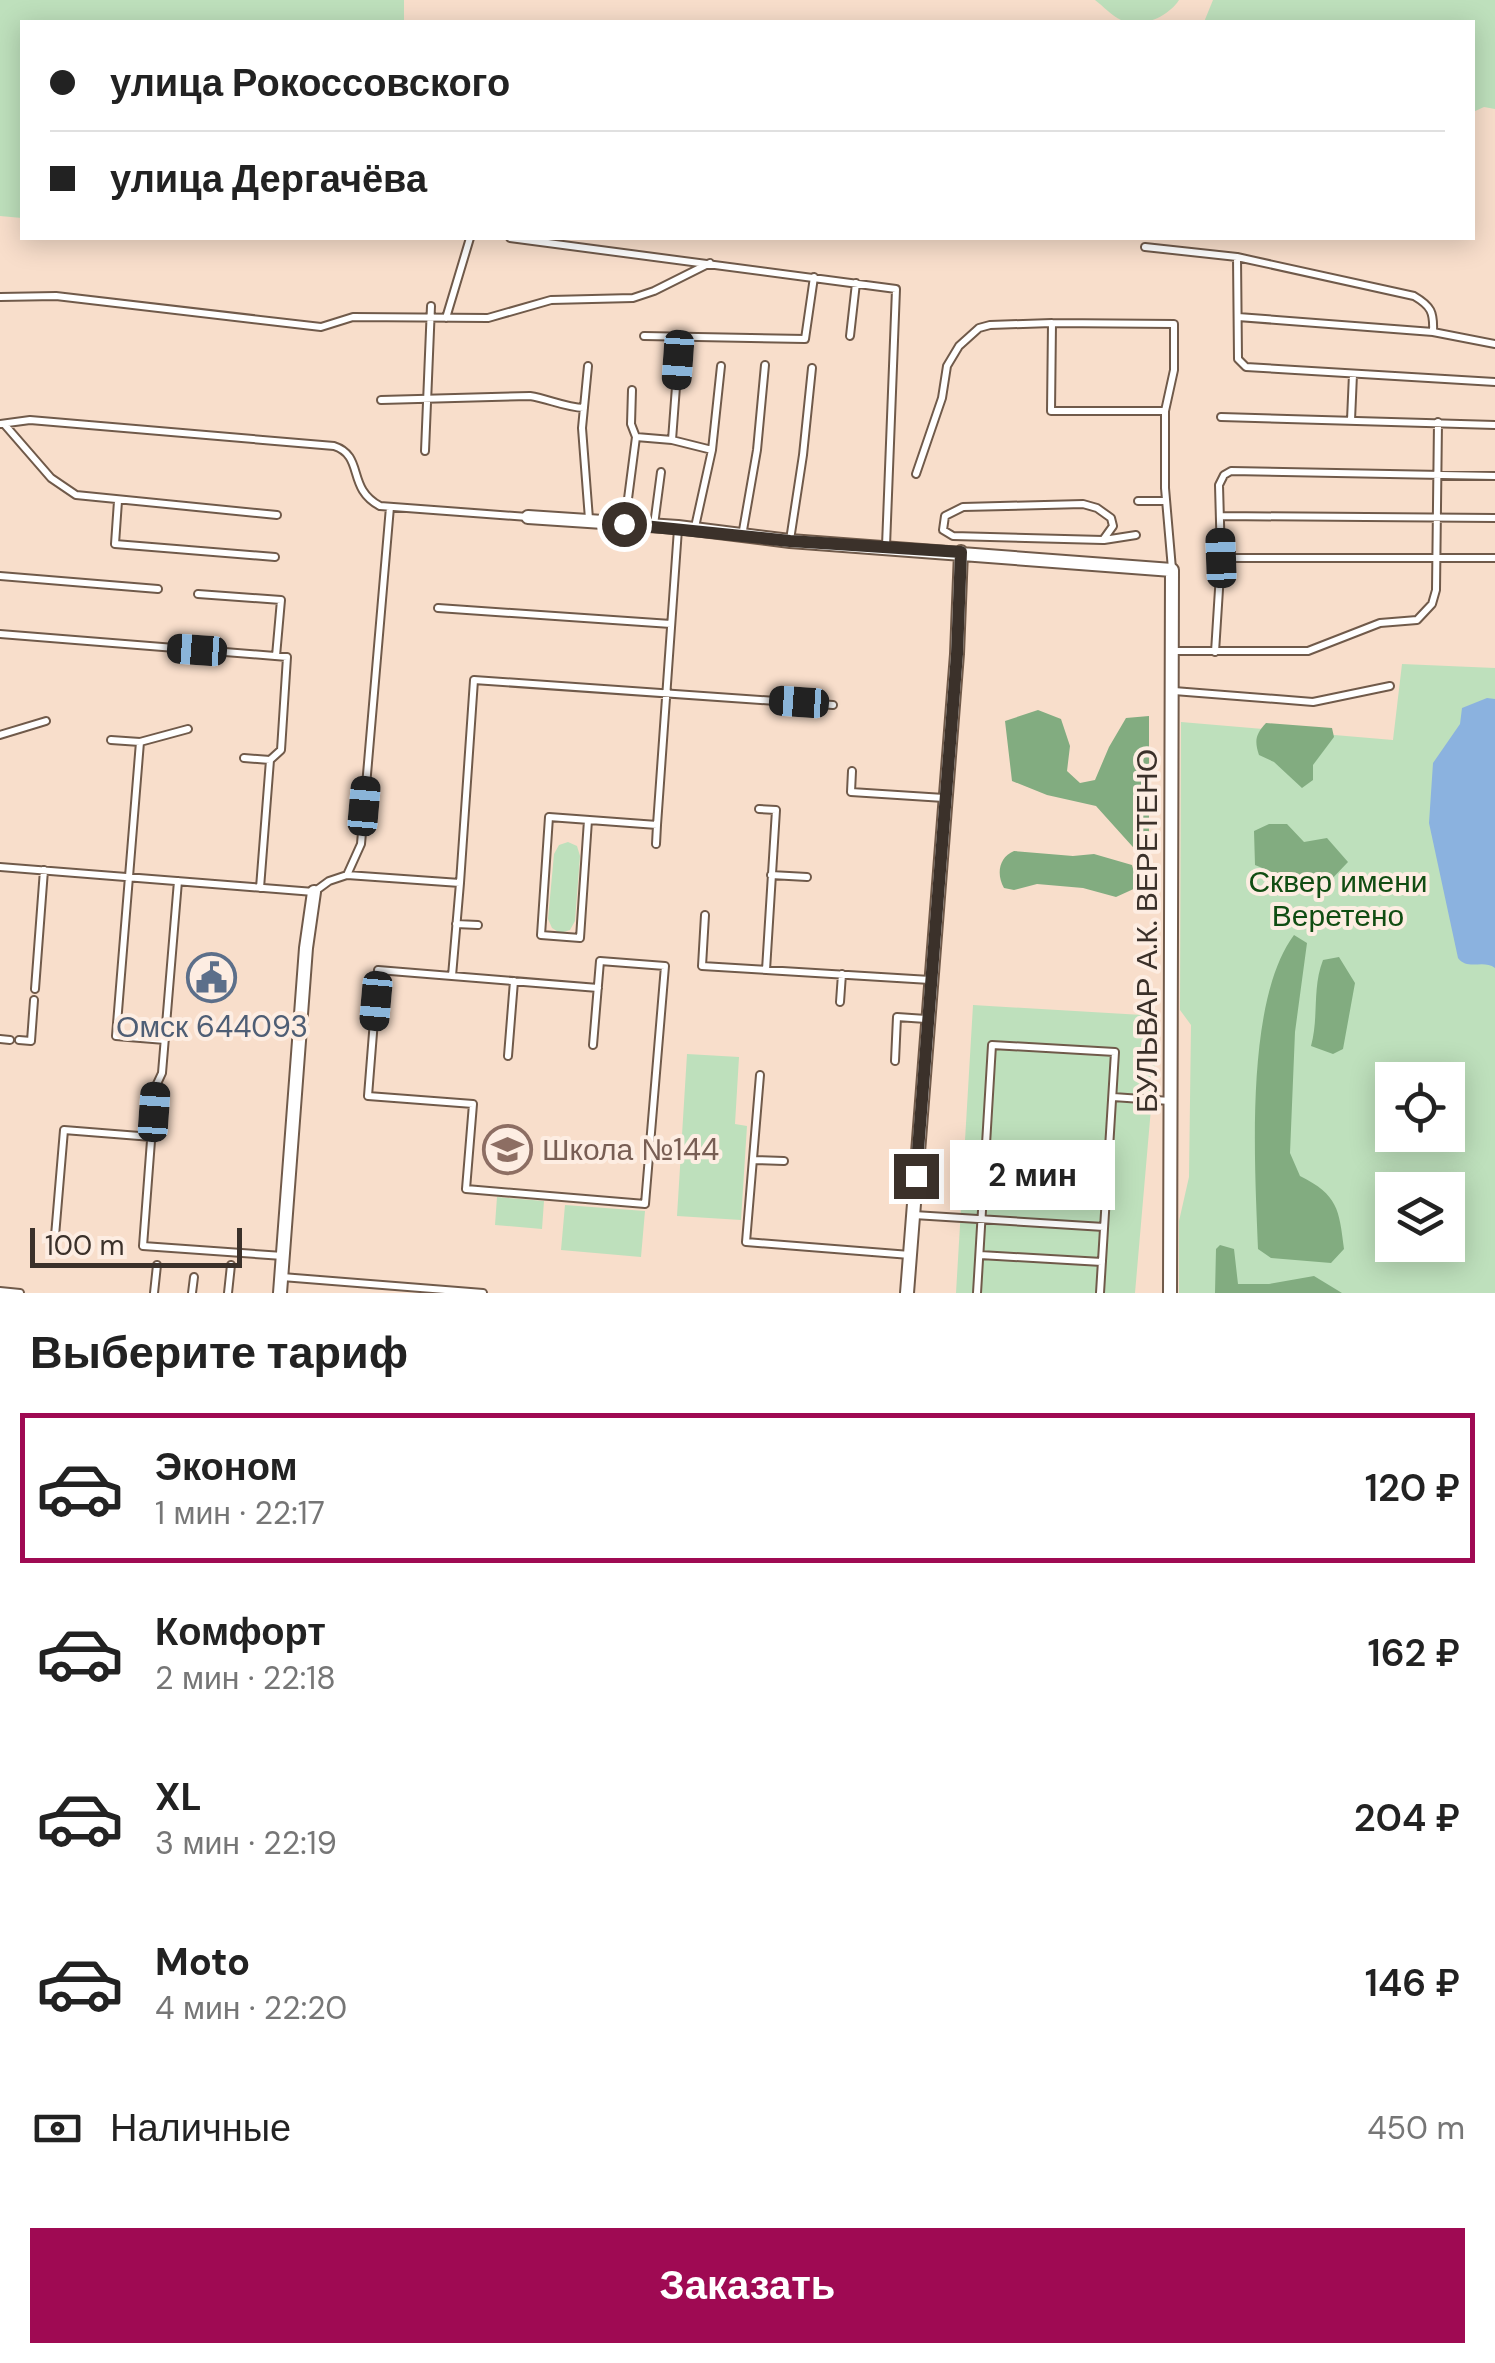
<!DOCTYPE html>
<html lang="ru">
<head>
<meta charset="utf-8">
<style>
  :root { --surface:#fff; --page:#f2f2f2; --text:#222; --muted:#767676; --line:#e0e0e0; --accent:#9f0a53 }
  body { margin:0; font-family:"DM Sans",sans-serif; background:var(--page); color:var(--text); height:100vh; display:flex; flex-direction:column; font-size:38px; white-space:nowrap }
  * { box-sizing:border-box; margin:0 }
  p { font-size:32px; color:var(--muted) }
  .icon { flex:none; width:55px; height:55px; fill:none; stroke:currentColor; stroke-width:2; stroke-linecap:round; stroke-linejoin:round }
  .map { position:relative; height:1293px; overflow:hidden }
  .details { display:flex; flex-direction:column; background:var(--surface); flex:1 }
  .details>* { flex:none }
  .top-card { position:absolute; left:20px; top:20px; width:1455px; height:220px; border-radius:0px; box-shadow:0 5px 25px #0003; display:grid; align-content:center; height:220px; padding:0 30px; background:var(--surface) }
  .controls { position:absolute; left:1375px; top:1062px; display:grid; gap:20px }
  .controls a { display:grid; place-items:center; width:90px; height:90px; border-radius:0px; background:var(--surface); box-shadow:0 5px 25px #0003; font-size:50px }
  .scale { position:absolute; left:30px; bottom:25px; width:212px; box-sizing:border-box; padding-left:10px; border:5px solid #3b312a; border-top:0; font-size:28px; line-height:35px; white-space:nowrap; color:#3b312a; -webkit-text-stroke:8px #fdede2; paint-order:stroke }
  .end { position:absolute; width:45px; height:45px; margin:-22px; border:12px solid #3b312a; background:#fff; box-shadow:0 0 0 5px #fff }
  .from { border-radius:50% }
  .bubble { position:absolute; height:70px; border-radius:0px; background:var(--surface); box-shadow:0 5px 25px #0003; font-size:32px; font-weight:600; line-height:70px; text-align:center }
  .car { position:absolute; width:30px; height:60px; margin:-30px -15px; border-radius:12px; box-shadow:0 0 8px 2px #0007; background:linear-gradient(#222 24%,#8ab4d8 0 40%,#222 0 76%,#8ab4d8 0 86%,#222 0) }
  .top-card b { display:flex; align-items:center; gap:35px; height:95px; font-size:38px }
  .top-card b+b { border-top:2px solid var(--line) }
  .top-card i { width:25px; height:25px; background:var(--text) }
  ul { padding:0; list-style:none }
  li { display:flex; align-items:center; gap:30px; height:150px; margin:0 20px 15px; padding:0 10px; border:5px solid transparent; border-radius:0px }
  li div { flex:1 }
  li b { display:block; font-size:38px }
  li em { font-style:normal; font-weight:600 }
  li.active { border-color:var(--accent) }
  li>.icon { width:90px; height:90px; stroke-width:1.5 }
  h2 { padding:0 30px; font-size:45px; line-height:120px }
  .pay { display:flex; align-items:center; gap:25px; height:110px; padding:0 30px; font-size:38px }
  .pay p { margin-inline-start:auto }
  .primary-button { display:flex; gap:20px; margin-top:auto; padding:20px 30px }
  .primary-button a { flex:1; height:115px; border-radius:0px; background:var(--accent); color:#fff; font-size:40px; font-weight:600; line-height:115px; text-align:center }
  .map>svg:first-child { display:block }
</style>
</head>
<body>
<div class="map">
<svg width="1495" height="1293" viewBox="0 0 1495 1293">
  <rect width="100%" height="100%" fill="#f8decb"/>
  <path fill="#bee0bc" fill-rule="evenodd" d="M0,0h404v22h-382v196l-22,-2z
    M1095,0h84c-11,17 -38,29 -58,20 -9,-4 -18,-14 -26,-20z
    M1213,0h282v109l-11,-2 -11,5 -1,-90h-268z
    M1402,664l93,4v625h-316v-72l10,-44 2,-152 -11,-15 1,-288 212,18zM1392,1080h56v55h-56zM1392,1190h56v55h-56z
    M568,842l9,4 3,10 -5,65 -5,9 -10,3 -8,-5 -4,-9 6,-65 5,-9z
    M973,1005l186,11 -24,277h-179z
    M687,1054l52,3 -4,67 12,2 -6,94 -64,-4z
    M497,1197l47,4 -2,28 -47,-4z
    M565,1205l80,6 -4,46 -80,-7z"/>
  <path fill="#82ac80" d="M1038,710l23,9 9,27 -3,25 13,12 15,-3 14,-33 17,-29 23,-2v140h-8l-45,-50 -49,-11 -35,-14 -7,-60z
    M1266,723l66,5 2,9 -21,28v15l-11,8 -28,-26 -15,-7c-5,-15 -3,-21 7,-32z
    M1269,824h18l17,18 23,-4 21,24 -21,22 -36,-4 -36,-15 -1,-34z
    M1014,851l59,5 21,-2 38,11 6,22 -22,10 -33,-9 -46,-4 -23,6 -10,-2c-8,-14 -5,-31 10,-37z
    M1294,935l13,8 -12,89 -5,121 10,23c38,19 39,33 44,73l-13,14 -60,-5 -13,-9c-3,-82 -14,-247 36,-314z
    M1339,957l16,26 -12,66 -10,5 -22,-8c8,-29 1,-58 12,-86z
    M1220,1245l14,4 4,35h31l45,-8 28,17h-127l1,-44z"/>
  <path fill="#8bb2df" d="M1487,698l8,1v269c-12,-9 -27,3 -37,-10l-29,-135 4,-60 27,-39 2,-16z"/>
  <g fill="none" stroke-linecap="round" stroke-linejoin="round">
    <defs>
      <path id="lane" d="M510,238l386,51 -10,257
        M1145,247l92,10 177,39c17,10 20,16 19,36
        M1237,257l1,102 8,8 249,15
        M0,297l56,-1 265,31 32,-10 135,1 63,-18 82,-2 21,-7 56,-28
        M1238,317l195,15 62,12
        M446,318l24,-80
        M1052,323l-1,88h114
        M644,336l161,3 9,-62
        M850,336l6,-53
        M588,366l-6,62 7,91
        M632,390l-1,34 5,13
        M381,400l149,-4c19,3 34,11 54,12
        M1221,417l274,8
        M1351,420l2,-46
        M0,424l30,-4 304,26c31,10 12,42 46,60l148,11
        M5,425l46,53 25,17 201,20
        M672,440l6,-80
        M425,451l6,-145
        M916,474l26,-76 5,-32 12,-20 20,-18 11,-3 62,-2 122,1v46l-9,41v77l7,81
        M118,501l-3,43 160,13
        M1138,501h28
        M1083,504l14,4 14,10 2,8 -10,14 -150,-4 -10,-6 2,-14 18,-9z
        M1220,516l275,2
        M625,522l11,-85 36,3 40,10
        M654,525l7,-53
        M695,527l17,-77 9,-84
        M742,536l15,-86 8,-85
        M790,540l13,-85 9,-87
        M1104,540l32,-5
        M1221,558h274
        M0,576l158,13
        M198,594l83,6 -5,56
        M438,608l233,16
        M0,634l287,23 -6,93 -11,10 -10,128
        M1174,651h134l72,-28 37,-3 15,-16 4,-14 2,-168
        M1215,652l6,-94 -2,-73 5,-10 7,-4 264,5
        M1174,691l139,11 77,-16
        M0,735l46,-14
        M111,740l29,2 -24,294 49,4
        M140,742l48,-13
        M244,758l26,2
        M852,771l-1,21 93,6
        M759,809l17,1 -10,160
        M588,820l-8,118 -39,-3 8,-118 108,8 21,-296
        M656,844l1,-19
        M0,867l314,25 15,-11 18,-6 113,8 14,-203 359,25
        M347,875l14,-31 29,-337
        M771,875l36,2
        M178,881l-16,192 -7,15 -12,158 140,10
        M705,915l-3,51 228,14
        M456,924l22,1
        M452,976l8,-93
        M35,989l9,-119
        M840,1002l2,-28
        M0,1039l10,1
        M19,1040l12,1 3,-41
        M593,1045l7,-84 65,5 -20,238 -179,-15 7,-85 -105,-8 10,-126 220,18
        M508,1056l6,-75
        M895,1061l2,-44 29,2
        M760,1075l-14,167 164,13
        M1113,1097l57,4
        M753,1160l31,1
        M914,1215l190,12
        M55,1236l9,-106 88,7
        M980,1255l122,7
        M282,1277l201,16
        M0,1291l20,2
        M154,1293l3,-28
        M192,1293l2,-16
        M228,1293l3,-28
        M977,1293l15,-248 123,7 -15,241"/>
      <path id="street" d="M528,517l150,10 112,14 382,29 -2,723
        M280,1293l26,-345 8,-56
        M907,1293l50,-639 4,-102"/>
    </defs>
    <use href="#lane" stroke="#705a4a" stroke-width="10"/>
    <use href="#street" stroke="#705a4a" stroke-width="16"/>
    <use href="#lane" stroke="#fff" stroke-width="6"/>
    <use href="#street" stroke="#fff" stroke-width="12"/>
  </g>
  <g fill="none" stroke-linecap="round" stroke-linejoin="round">
    <path stroke="#3b312a" stroke-width="12" d="M624,524l166,17 171,11 -4,102 -41,522"/>
  </g>
  <defs>
    <symbol id="civic-ring" viewBox="-11 -11 22 22"><circle r="9.5" fill="#fdede2" stroke="#5c6f8a" stroke-width="1.5"/><path d="M-.6-6.5H3V-4.5H.6V-3L4-1V1h2V6H-6V1h2V-1L-.6-3ZM-1.2 2.5V6h2.4V2.5Z" fill="#5c6f8a"/></symbol>
    <symbol id="school-ring" viewBox="-11 -11 22 22"><circle r="9.5" fill="#fdede2" stroke="#8d6e63" stroke-width="1.5"/><path d="M0-5L7-2L0 1L-7-2ZM-4 1L0 2.5L4 1V4Q0 6-4 4Z" fill="#8d6e63"/></symbol>
  </defs>
  <g fill-rule="evenodd">
    <use href="#civic-ring" x="184" y="950" width="55" height="55"/>
    <use href="#school-ring" x="480" y="1122" width="55" height="55"/>
  </g>
  <g text-anchor="middle" stroke-width="8" stroke-linejoin="round" paint-order="stroke">
    <g font-size="30" fill="#104d12" stroke="#fdede2">
      <text x="1338" y="892">Сквер имени<tspan x="1338" dy="34">Веретено</tspan></text>
    </g>
    <g font-size="30" fill="#3b312a" stroke="#fdede2">
      <text transform="translate(1147 931) rotate(-90)" y="10">БУЛЬВАР А.К. ВЕРЕТЕНО</text>
    </g>
    <g font-size="30" fill="#4e5e75" stroke="#fdede2">
      <text x="212" y="1037">Омск 644093</text>
    </g>
    <g font-size="30" fill="#785e54" stroke="#fdede2" text-anchor="start">
      <text x="542" y="1160">Школа №144</text>
    </g>
  </g>
</svg>
<div class="controls">
<a><svg class="icon" aria-label="locate" viewBox="0 0 24 24"><circle cx="12" cy="12" r="6"/><path d="M12 2v4M12 18v4M2 12h4M18 12h4"/></svg></a>
<a><svg class="icon" aria-label="layers" viewBox="0 0 24 24"><path d="M12 4l9 5-9 5-9-5zM3 14l9 5 9-5"/></svg></a>
</div>
<div class="scale">100 m</div>
<i class="end from" style="left:624px;top:524px"></i>
<i class="end" style="left:916px;top:1176px"></i>
<div class="bubble" style="left:950px;top:1140px;width:165px">2 мин</div>
<i class="car" style="left:678px;top:360px;rotate:184deg"></i>
<i class="car" style="left:1221px;top:558px;rotate:358deg"></i>
<i class="car" style="left:197px;top:650px;rotate:274deg"></i>
<i class="car" style="left:799px;top:702px;rotate:274deg"></i>
<i class="car" style="left:364px;top:806px;rotate:5deg"></i>
<i class="car" style="left:376px;top:1001px;rotate:185deg"></i>
<i class="car" style="left:154px;top:1112px;rotate:4deg"></i>
<div class="top-card">
<b><i class="from"></i>улица Рокоссовского</b>
<b><i></i>улица Дергачёва</b>
</div>
</div>
<section class="details">
<h2>Выберите тариф</h2>
<ul>
<li class="active"><svg class="icon" aria-label="car" viewBox="0 0 24 24"><path d="M5 17H2v-5l4-1 3-4h7l3 4 3 1v5h-3M9 17h6M6 11h13"/><circle cx="7" cy="17" r="2"/><circle cx="17" cy="17" r="2"/></svg><div><b>Эконом</b><p>1 мин · 22:17</p></div><em>120 ₽</em></li>
<li><svg class="icon" aria-label="car" viewBox="0 0 24 24"><path d="M5 17H2v-5l4-1 3-4h7l3 4 3 1v5h-3M9 17h6M6 11h13"/><circle cx="7" cy="17" r="2"/><circle cx="17" cy="17" r="2"/></svg><div><b>Комфорт</b><p>2 мин · 22:18</p></div><em>162 ₽</em></li>
<li><svg class="icon" aria-label="car" viewBox="0 0 24 24"><path d="M5 17H2v-5l4-1 3-4h7l3 4 3 1v5h-3M9 17h6M6 11h13"/><circle cx="7" cy="17" r="2"/><circle cx="17" cy="17" r="2"/></svg><div><b>XL</b><p>3 мин · 22:19</p></div><em>204 ₽</em></li>
<li><svg class="icon" aria-label="car" viewBox="0 0 24 24"><path d="M5 17H2v-5l4-1 3-4h7l3 4 3 1v5h-3M9 17h6M6 11h13"/><circle cx="7" cy="17" r="2"/><circle cx="17" cy="17" r="2"/></svg><div><b>Moto</b><p>4 мин · 22:20</p></div><em>146 ₽</em></li>
</ul>
<div class="pay"><svg class="icon" aria-label="cash" viewBox="0 0 24 24"><path d="M3 7h18v10H3z"/><circle cx="12" cy="12" r="2"/></svg>Наличные<p>450 m</p></div>
<div class="primary-button"><a>Заказать</a></div>
</section>
</body>
</html>
